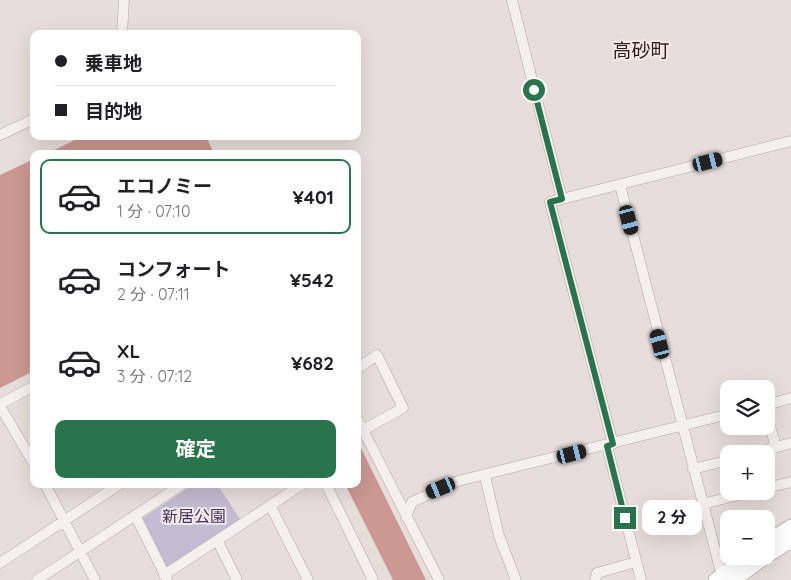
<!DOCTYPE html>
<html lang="ja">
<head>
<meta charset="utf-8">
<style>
  :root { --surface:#fff; --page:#f2f2f2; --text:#202124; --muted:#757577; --line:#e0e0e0; --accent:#29744c }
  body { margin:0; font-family:Quicksand,"Noto Sans JP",sans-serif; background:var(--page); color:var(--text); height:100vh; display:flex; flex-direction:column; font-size:19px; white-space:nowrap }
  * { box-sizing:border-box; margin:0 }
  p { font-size:16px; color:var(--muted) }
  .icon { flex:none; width:28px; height:28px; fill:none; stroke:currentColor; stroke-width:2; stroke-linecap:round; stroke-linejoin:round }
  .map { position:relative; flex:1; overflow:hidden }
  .drawer { position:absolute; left:30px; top:150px; width:331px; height:338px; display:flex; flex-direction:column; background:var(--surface); border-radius:10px; box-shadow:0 5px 20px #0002 }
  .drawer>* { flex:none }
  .banner { position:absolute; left:30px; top:30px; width:331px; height:110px; border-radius:10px; box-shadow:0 5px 20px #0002; display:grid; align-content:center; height:110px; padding:0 25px; background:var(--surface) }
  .fabs { position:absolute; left:720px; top:380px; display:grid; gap:10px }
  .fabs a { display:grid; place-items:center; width:55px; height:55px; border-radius:10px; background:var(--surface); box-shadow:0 5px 20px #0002; font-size:25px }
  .end { position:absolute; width:22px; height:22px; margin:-11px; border:6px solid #29744c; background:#fff; box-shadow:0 0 0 2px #fff }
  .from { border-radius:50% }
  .bubble { position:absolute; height:35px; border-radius:10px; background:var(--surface); box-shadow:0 5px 20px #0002; font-size:16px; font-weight:700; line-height:35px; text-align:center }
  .car { position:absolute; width:15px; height:30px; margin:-15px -8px; border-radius:6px; box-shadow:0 0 4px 1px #0007; background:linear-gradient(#222 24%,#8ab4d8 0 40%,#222 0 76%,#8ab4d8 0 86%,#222 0) }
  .banner b { display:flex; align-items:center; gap:18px; height:48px; font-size:19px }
  .banner b+b { border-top:1px solid var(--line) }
  .banner i { width:12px; height:12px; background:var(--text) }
  ul { padding:9px 0 0; list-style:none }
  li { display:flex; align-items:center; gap:15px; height:75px; margin:0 10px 8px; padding:0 15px; border:2px solid transparent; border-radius:10px }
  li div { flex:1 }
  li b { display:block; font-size:19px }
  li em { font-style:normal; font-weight:700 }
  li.selected { border-color:var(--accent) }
  li>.icon { width:45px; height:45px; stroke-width:1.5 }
  .cta { display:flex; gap:10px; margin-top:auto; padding:10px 25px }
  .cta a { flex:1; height:58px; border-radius:10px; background:var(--accent); color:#fff; font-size:20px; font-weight:700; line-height:58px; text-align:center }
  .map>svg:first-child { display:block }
</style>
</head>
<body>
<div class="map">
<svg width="791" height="580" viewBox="0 0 791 580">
  <rect width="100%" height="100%" fill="#e7dddb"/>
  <path fill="#c3bbd1" d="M194,484h23l23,35 -72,48 -3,-1 -22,-45v-3z"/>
  <path fill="#cb9892" d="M83,136h123l8,18h-168z
    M34,159v212l-34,17v-213z
    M358,442l68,138h-33l-48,-96h13z"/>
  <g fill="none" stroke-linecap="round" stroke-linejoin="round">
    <defs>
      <path id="minor" d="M512,0l50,199
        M122,34l2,-34
        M0,135l34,-16
        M620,185l103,395
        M358,368l19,-13 26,53 -40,22
        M0,404l34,-18
        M766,405l25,-7
        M0,406l34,58
        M766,413l10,34
        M358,420l81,160
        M613,444l-63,-242 241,-61
        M607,446l34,134
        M751,454l40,-11
        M693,469l36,-9
        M485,476l14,60 17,44
        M45,484l50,96
        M326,484l47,96
        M766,488l25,-6
        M703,504l51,-13
        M270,505l38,75
        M135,515l32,64
        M406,517l6,-15 46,-21 271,-67
        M217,540l20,40
        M0,563l120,-79
        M164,575l139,-91
        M37,580l146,-96
        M595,580l2,-7 39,-11"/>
      <path id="highway" d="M766,543l25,-16
        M766,556l25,-16
        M716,580l25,-18
        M733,580l33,-24"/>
    </defs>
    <use href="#minor" stroke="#b1a4a0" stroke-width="11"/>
    <use href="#highway" stroke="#9e8781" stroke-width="16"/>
    <use href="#minor" stroke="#f5efee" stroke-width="10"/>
    <use href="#highway" stroke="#fff" stroke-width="15"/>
  </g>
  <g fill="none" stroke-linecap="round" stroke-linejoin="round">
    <path stroke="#29744c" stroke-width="6" d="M534,90l28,109 -12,3 63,242 -6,2 18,72"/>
  </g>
  <g text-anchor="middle" stroke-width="4" stroke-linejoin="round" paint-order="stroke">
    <g font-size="16" fill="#41305b" stroke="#f5ecea">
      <text x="194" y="522">新居公園</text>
    </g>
    <g font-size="19" fill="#2e1c16" stroke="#f5ecea">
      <text x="641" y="57">高砂町</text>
    </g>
  </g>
</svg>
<div class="fabs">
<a><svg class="icon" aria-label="layers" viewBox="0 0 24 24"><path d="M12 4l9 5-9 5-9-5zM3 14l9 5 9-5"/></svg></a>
<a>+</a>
<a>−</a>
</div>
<i class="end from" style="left:534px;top:90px"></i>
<i class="end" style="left:625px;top:518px"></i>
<div class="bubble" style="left:642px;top:500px;width:60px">2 分</div>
<i class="car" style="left:708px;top:162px;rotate:76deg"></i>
<i class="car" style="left:629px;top:220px;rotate:165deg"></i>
<i class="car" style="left:660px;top:344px;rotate:345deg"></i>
<i class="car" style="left:572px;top:454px;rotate:76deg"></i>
<i class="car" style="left:441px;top:488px;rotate:248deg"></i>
<div class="banner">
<b><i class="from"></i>乗車地</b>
<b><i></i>目的地</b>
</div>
<section class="drawer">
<ul>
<li class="selected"><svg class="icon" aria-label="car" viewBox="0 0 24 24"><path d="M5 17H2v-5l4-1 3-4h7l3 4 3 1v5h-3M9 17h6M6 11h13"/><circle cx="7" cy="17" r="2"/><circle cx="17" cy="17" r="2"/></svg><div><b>エコノミー</b><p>1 分 · 07:10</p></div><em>¥401</em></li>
<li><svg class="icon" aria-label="car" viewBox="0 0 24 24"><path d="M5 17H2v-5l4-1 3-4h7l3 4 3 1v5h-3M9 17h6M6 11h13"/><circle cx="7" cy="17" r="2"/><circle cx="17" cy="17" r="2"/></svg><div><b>コンフォート</b><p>2 分 · 07:11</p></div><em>¥542</em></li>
<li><svg class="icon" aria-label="car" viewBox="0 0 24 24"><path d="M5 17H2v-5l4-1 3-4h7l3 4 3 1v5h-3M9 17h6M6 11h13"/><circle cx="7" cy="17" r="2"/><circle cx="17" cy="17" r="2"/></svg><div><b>XL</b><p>3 分 · 07:12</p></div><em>¥682</em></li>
</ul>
<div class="cta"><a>確定</a></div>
</section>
</div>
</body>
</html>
